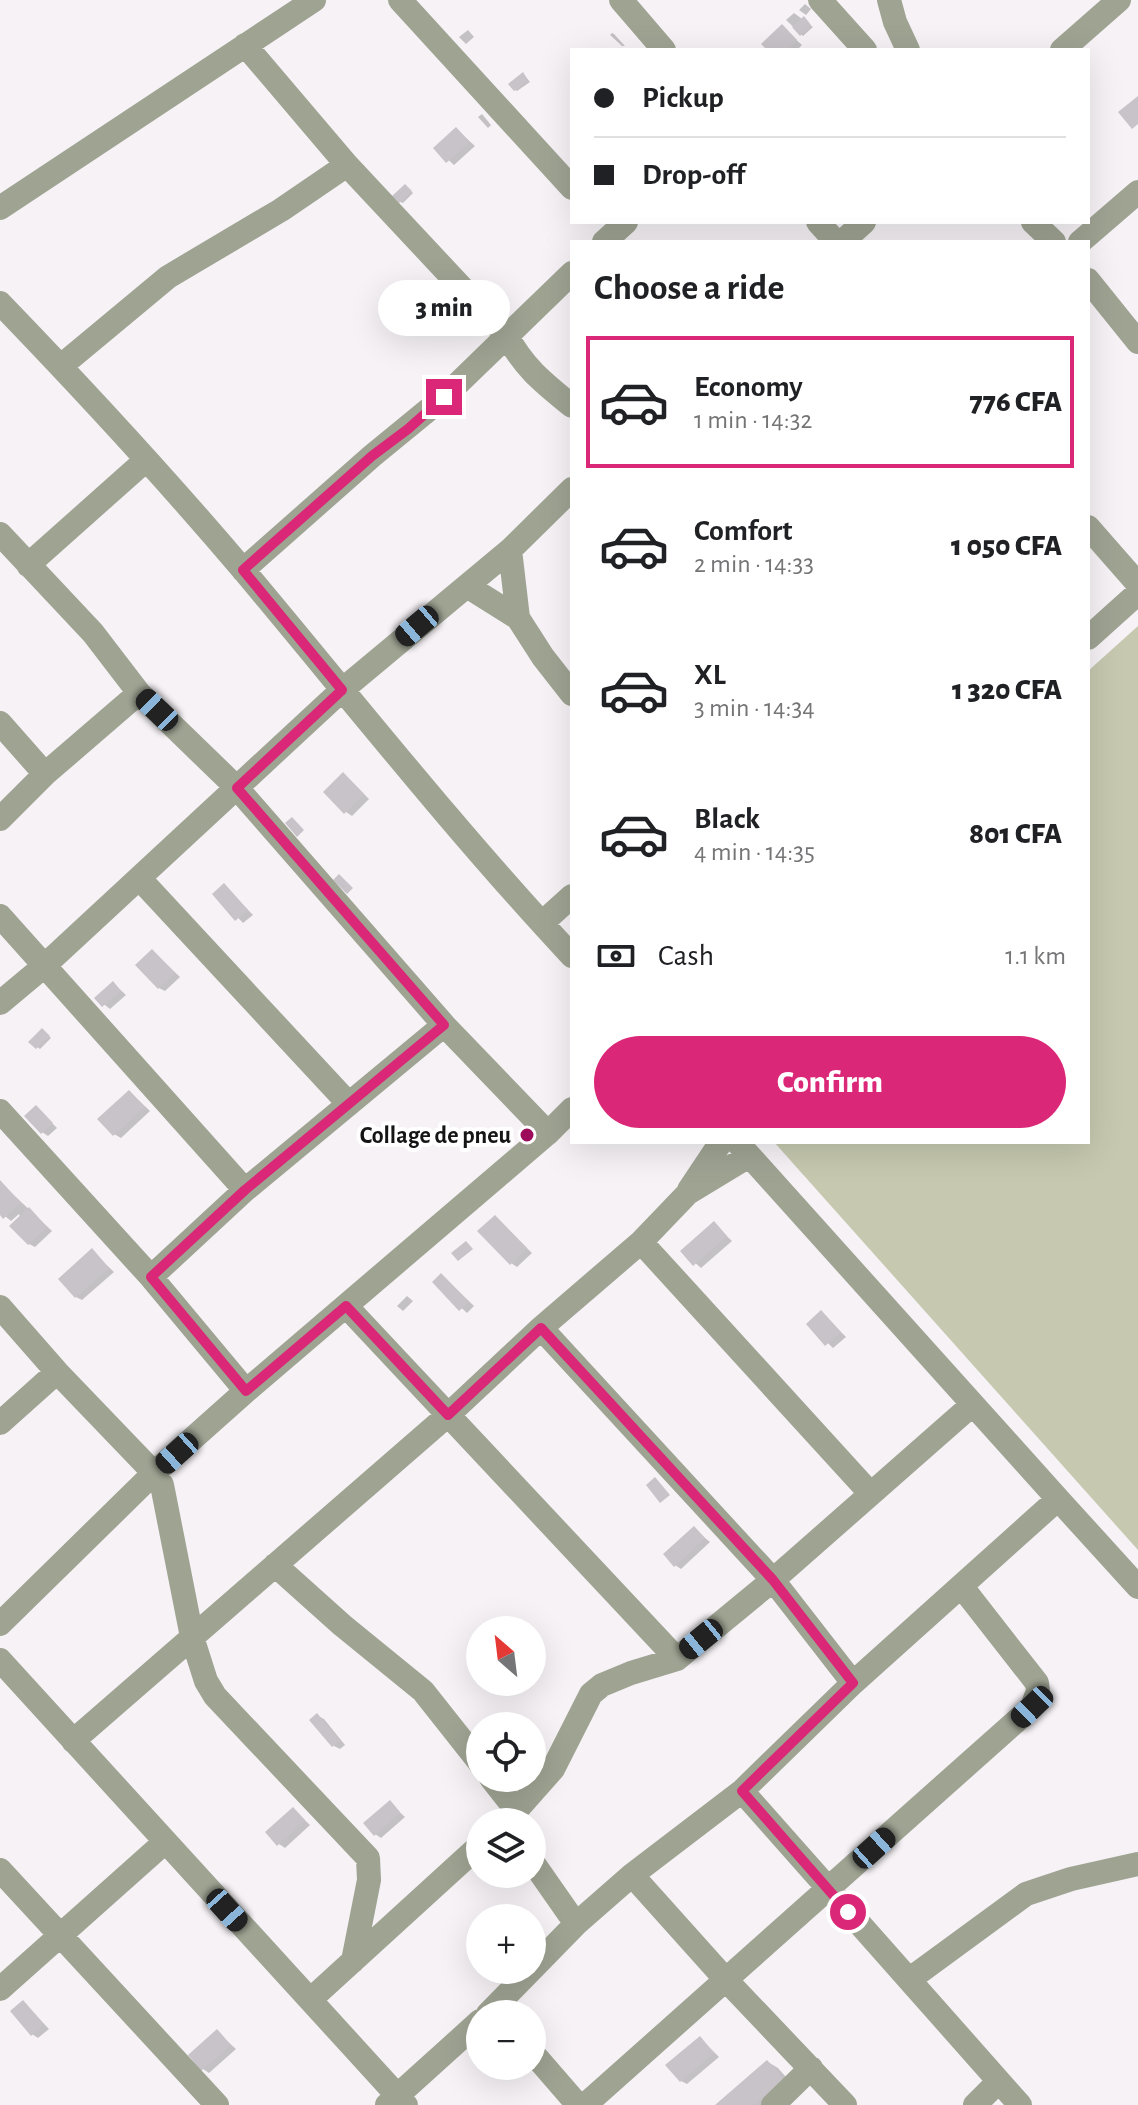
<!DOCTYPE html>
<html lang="en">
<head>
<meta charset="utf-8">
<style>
  :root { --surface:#fff; --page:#f2f2f2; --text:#202124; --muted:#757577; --line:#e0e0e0; --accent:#db2777 }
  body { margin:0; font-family:"Alegreya Sans",sans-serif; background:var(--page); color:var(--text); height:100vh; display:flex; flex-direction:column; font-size:30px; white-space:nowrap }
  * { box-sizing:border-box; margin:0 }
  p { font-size:26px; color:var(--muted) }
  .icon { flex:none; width:44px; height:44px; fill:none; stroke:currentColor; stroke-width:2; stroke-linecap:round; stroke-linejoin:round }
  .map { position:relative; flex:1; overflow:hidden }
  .sheet { position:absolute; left:570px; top:240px; width:520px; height:904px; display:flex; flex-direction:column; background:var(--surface); border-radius:0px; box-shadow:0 8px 32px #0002 }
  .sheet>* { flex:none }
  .hud { position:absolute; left:570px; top:48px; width:520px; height:176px; border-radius:0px; box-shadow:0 8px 32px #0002; display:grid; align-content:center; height:176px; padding:0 24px; background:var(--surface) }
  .needle { width:52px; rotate:332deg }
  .fabs { position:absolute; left:466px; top:1616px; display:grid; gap:16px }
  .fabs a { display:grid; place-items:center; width:80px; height:80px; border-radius:50%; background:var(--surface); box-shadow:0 8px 32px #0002; font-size:40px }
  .end { position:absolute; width:36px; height:36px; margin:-18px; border:10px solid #db2777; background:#fff; box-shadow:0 0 0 4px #fff }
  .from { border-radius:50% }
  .bubble { position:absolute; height:56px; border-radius:28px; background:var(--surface); box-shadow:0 8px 32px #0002; font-size:26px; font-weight:800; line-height:56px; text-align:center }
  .car { position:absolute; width:24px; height:48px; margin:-24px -12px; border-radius:10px; box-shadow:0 0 6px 2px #0007; background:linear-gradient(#222 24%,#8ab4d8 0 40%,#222 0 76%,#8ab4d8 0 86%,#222 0) }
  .hud b { display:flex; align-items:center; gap:28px; height:76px; font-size:30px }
  .hud b+b { border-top:2px solid var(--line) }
  .hud i { width:20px; height:20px; background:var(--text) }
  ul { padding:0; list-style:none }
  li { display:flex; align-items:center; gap:24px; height:132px; margin:0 16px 12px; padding:0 8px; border:4px solid transparent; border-radius:0px }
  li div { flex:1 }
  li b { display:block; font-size:30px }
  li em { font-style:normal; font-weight:800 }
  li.on { border-color:var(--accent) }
  li>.icon { width:72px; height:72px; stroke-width:1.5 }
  h2 { padding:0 24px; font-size:36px; line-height:96px }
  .pay { display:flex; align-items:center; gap:20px; height:88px; padding:0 24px; font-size:30px }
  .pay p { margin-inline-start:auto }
  .primary-button { display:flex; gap:16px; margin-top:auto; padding:16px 24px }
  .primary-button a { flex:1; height:92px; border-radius:48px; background:var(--accent); color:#fff; font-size:32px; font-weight:800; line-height:92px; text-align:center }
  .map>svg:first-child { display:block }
</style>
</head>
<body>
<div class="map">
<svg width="1138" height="2105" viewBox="0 0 1138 2105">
  <rect width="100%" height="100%" fill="#f6f2f6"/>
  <path fill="#c6c9af" d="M1138,626v924l-364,-408h314v-471z"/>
  <path fill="#0003" d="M805,4l6,5 -5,6 -7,-5z
    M794,13l19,14 -10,9 -17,-16z
    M782,27l20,18 -5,5h-27z
    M468,30l6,7 -8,7 -7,-7z
    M612,33l2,1 11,12h-3l-12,-11z
    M525,76l5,6 -13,9 -2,-1z
    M482,114l9,11 -3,3 -10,-11z
    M456,129l19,17 -21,19 -19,-17z
    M408,188l5,5 -10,10 -3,-1z
    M349,779l20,20 -17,17 -6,-4z
    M225,886l28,29 -10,8 -28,-29z
    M153,951l27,26 -15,14 -6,-3z
    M113,983l13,12 -16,14 -14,-11z
    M44,1032l7,6 -11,11 -9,-7z
    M130,1092l20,19 -29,27 -7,-4z
    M36,1107l21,21 -9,8 -6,-4z
    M1,1183l51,48 -17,16 -6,-3 -10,-30 -8,7 -11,-9z
    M495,1217l37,36 -15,14 -6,-4z
    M714,1224l18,17 -31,27 -18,-16z
    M92,1251l22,21 -32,28 -6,-3z
    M442,1275l32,31 -7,7 -33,-31z
    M407,1296l6,5 -10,10 -6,-5z
    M822,1313l24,24 -13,11 -24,-23z
    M694,1529l16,13 -29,27 -6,-4z
    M318,1716l6,3 21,26 -5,4 -6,-3 -22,-26z
    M390,1803l15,14 -24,21 -6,-4z
    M293,1809l17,16 -25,23 -6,-4z
    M23,2002l26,27 -11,9 -6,-4z
    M217,2032l19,17 -27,24 -6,-4z
    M700,2038l19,19 -32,27 -6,-3z
    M768,2062l10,6 15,17 -23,20h-52z"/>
  <path fill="#c8c3c8" d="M804,16l7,9 -11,11 -8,-9z
    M782,24l15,16 -10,10h-20l-6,-6z
    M523,72l5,8 -14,11 -6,-7z
    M1138,96v28l-6,5 -14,-17z
    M456,127l14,15 -24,21 -13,-15z
    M405,184l7,7 -13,12 -7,-7z
    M343,772l21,22 -20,20 -21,-22z
    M292,817l12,13 -7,7 -12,-14z
    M339,874l14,14 -6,6 -14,-14z
    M224,883l24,27 -13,11 -23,-27z
    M152,949l23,24 -17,16 -23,-24z
    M113,981l8,10 -19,16 -8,-9z
    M42,1028l8,8 -14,13 -8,-7z
    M129,1090l16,17 -32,29 -16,-17z
    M36,1105l17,18 -12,11 -17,-18z
    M0,1180l21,23 -18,16 -3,-4z
    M29,1207l18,20 -19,18 -19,-19z
    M495,1215l32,33 -17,17 -33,-34z
    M714,1221l13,15 -34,30 -13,-15z
    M466,1241l7,8 -15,12 -7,-8z
    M92,1248l17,20 -34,30 -17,-19z
    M441,1273l28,29 -10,9 -27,-29z
    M821,1310l20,22 -16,14 -19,-22z
    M655,1477l15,18 -10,8 -14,-18z
    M694,1526l11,12 -31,29 -11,-13z
    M317,1713l23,28 -8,6 -23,-27z
    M390,1800l10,12 -26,24 -11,-13z
    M293,1807l12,13 -28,26 -12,-14z
    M23,2000l21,24 -13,12 -21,-25z
    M217,2029l14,16 -30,26 -13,-16z
    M700,2036l14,17 -34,29 -15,-17z
    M767,2060l17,19 -30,26h-39z"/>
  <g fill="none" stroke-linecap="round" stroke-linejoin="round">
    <path stroke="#9ea392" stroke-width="24" d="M400,0l172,188
      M621,0l43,50
      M820,0l45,50
      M889,0l6,22 13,28
      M245,45l102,120 160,171c18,33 37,47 65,70
      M1062,50l57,-50
      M0,208l314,-208
      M818,222l18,20
      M1033,222l21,20
      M604,242l22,-20
      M842,242l22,-20
      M1080,242l58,-50
      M1088,280l50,62
      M0,303c84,87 167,177 245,269 108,129 212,261 327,384
      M61,366l107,-89 113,-67 66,-45
      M1088,527l50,57
      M0,534l93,99 46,60 98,95 207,237 104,108
      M510,550l8,68 25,39 29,37
      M28,565l118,-105
      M243,570l129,-114 72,-59 128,-124
      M467,586l51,32
      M1088,638l50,-45
      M0,723l45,51
      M0,819l45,-45 94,-81
      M139,878l210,226
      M0,916l245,274
      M542,923l30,-27
      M0,1003l43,-36 299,-277 168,-140 62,-61
      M0,1111l151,166 95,114
      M737,1142l321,357
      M689,1190l32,-48
      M641,1242l229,251
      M151,1277l94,-87 199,-165
      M346,1306l331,353
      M0,1307l57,65 97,101 8,12 30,152 14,44 9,15 153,162 1,22 -16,81
      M541,1328l232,252 80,103
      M0,1423l57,-51
      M275,1565l67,60 81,66 57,72
      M0,1624l154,-151 92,-82 302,-258 24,-24
      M0,1660l406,445
      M73,1741l375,-326 93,-87 100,-86 47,-49 61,-37
      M491,1778l26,33
      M742,1791l278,314
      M506,1822l47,-53 38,-75 11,-9 29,-12 46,-14 96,-79 199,-175
      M532,1861l44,63
      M0,1870l217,235
      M632,1875l95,106 118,124
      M532,1969l44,-45 56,-49 110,-84 111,-108 205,-184 80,88
      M910,1979l116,-85 45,-15 67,-15
      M0,1989l165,-147
      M310,2000l170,-155
      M488,2014l43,-44
      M532,2052l46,53
      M387,2105l93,-84
      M585,2105l447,-398 6,-16 -1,-8 -75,-96
      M773,2105l38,-37
      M975,2105l23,-23"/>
  </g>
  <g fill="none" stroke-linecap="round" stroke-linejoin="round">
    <path stroke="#db2777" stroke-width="10" d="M444,397l-36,32 -36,27 -129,114 99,120 -105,98 207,237 -199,165 -94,87 95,114 100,-85 102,109 93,-87 232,252 80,103 -111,108 106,121"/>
  </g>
  <circle fill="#9c0c5a" stroke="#fff" stroke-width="3" cx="527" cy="1135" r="8"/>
  <g text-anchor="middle" stroke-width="8" stroke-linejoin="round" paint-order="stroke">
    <g font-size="24" font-weight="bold" fill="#161516" stroke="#fff" text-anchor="end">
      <text x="511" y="1143">Collage de pneu</text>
    </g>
  </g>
</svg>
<div class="fabs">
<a><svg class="needle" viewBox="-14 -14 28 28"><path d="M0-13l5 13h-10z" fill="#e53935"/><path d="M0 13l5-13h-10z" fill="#757577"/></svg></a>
<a><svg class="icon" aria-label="locate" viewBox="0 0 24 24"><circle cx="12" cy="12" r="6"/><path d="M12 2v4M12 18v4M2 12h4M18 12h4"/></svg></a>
<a><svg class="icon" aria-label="layers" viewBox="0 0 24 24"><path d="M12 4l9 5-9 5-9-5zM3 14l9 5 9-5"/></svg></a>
<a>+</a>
<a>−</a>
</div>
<i class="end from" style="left:848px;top:1912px"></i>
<i class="end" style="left:444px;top:397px"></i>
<div class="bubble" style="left:378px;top:280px;width:132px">3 min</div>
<i class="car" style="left:417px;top:626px;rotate:230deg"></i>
<i class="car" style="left:157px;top:710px;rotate:314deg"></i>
<i class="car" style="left:177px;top:1453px;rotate:228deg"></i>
<i class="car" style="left:701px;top:1639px;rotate:231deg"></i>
<i class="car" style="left:1032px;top:1707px;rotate:226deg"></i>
<i class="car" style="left:874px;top:1848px;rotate:48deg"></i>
<i class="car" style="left:227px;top:1910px;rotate:138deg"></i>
<div class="hud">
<b><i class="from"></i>Pickup</b>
<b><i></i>Drop-off</b>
</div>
<section class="sheet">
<h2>Choose a ride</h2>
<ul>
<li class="on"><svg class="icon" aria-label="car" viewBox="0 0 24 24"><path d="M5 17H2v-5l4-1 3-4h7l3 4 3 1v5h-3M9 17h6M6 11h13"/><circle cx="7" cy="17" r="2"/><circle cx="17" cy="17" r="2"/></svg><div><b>Economy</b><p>1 min · 14:32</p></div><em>776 CFA</em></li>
<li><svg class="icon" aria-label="car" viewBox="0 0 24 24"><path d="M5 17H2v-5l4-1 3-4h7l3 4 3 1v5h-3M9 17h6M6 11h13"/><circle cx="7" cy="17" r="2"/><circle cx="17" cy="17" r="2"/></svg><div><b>Comfort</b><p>2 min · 14:33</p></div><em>1 050 CFA</em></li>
<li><svg class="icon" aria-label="car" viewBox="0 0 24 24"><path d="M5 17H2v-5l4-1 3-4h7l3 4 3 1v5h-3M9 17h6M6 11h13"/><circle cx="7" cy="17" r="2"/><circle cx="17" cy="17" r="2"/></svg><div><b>XL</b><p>3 min · 14:34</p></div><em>1 320 CFA</em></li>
<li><svg class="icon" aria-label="car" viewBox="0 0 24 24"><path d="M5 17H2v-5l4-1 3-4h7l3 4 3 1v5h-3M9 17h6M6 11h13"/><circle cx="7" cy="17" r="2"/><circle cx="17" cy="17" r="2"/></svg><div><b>Black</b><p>4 min · 14:35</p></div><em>801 CFA</em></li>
</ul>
<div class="pay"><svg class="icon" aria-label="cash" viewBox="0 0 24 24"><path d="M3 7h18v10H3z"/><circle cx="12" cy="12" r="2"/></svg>Cash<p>1.1 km</p></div>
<div class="primary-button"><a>Confirm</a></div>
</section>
</div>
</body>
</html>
